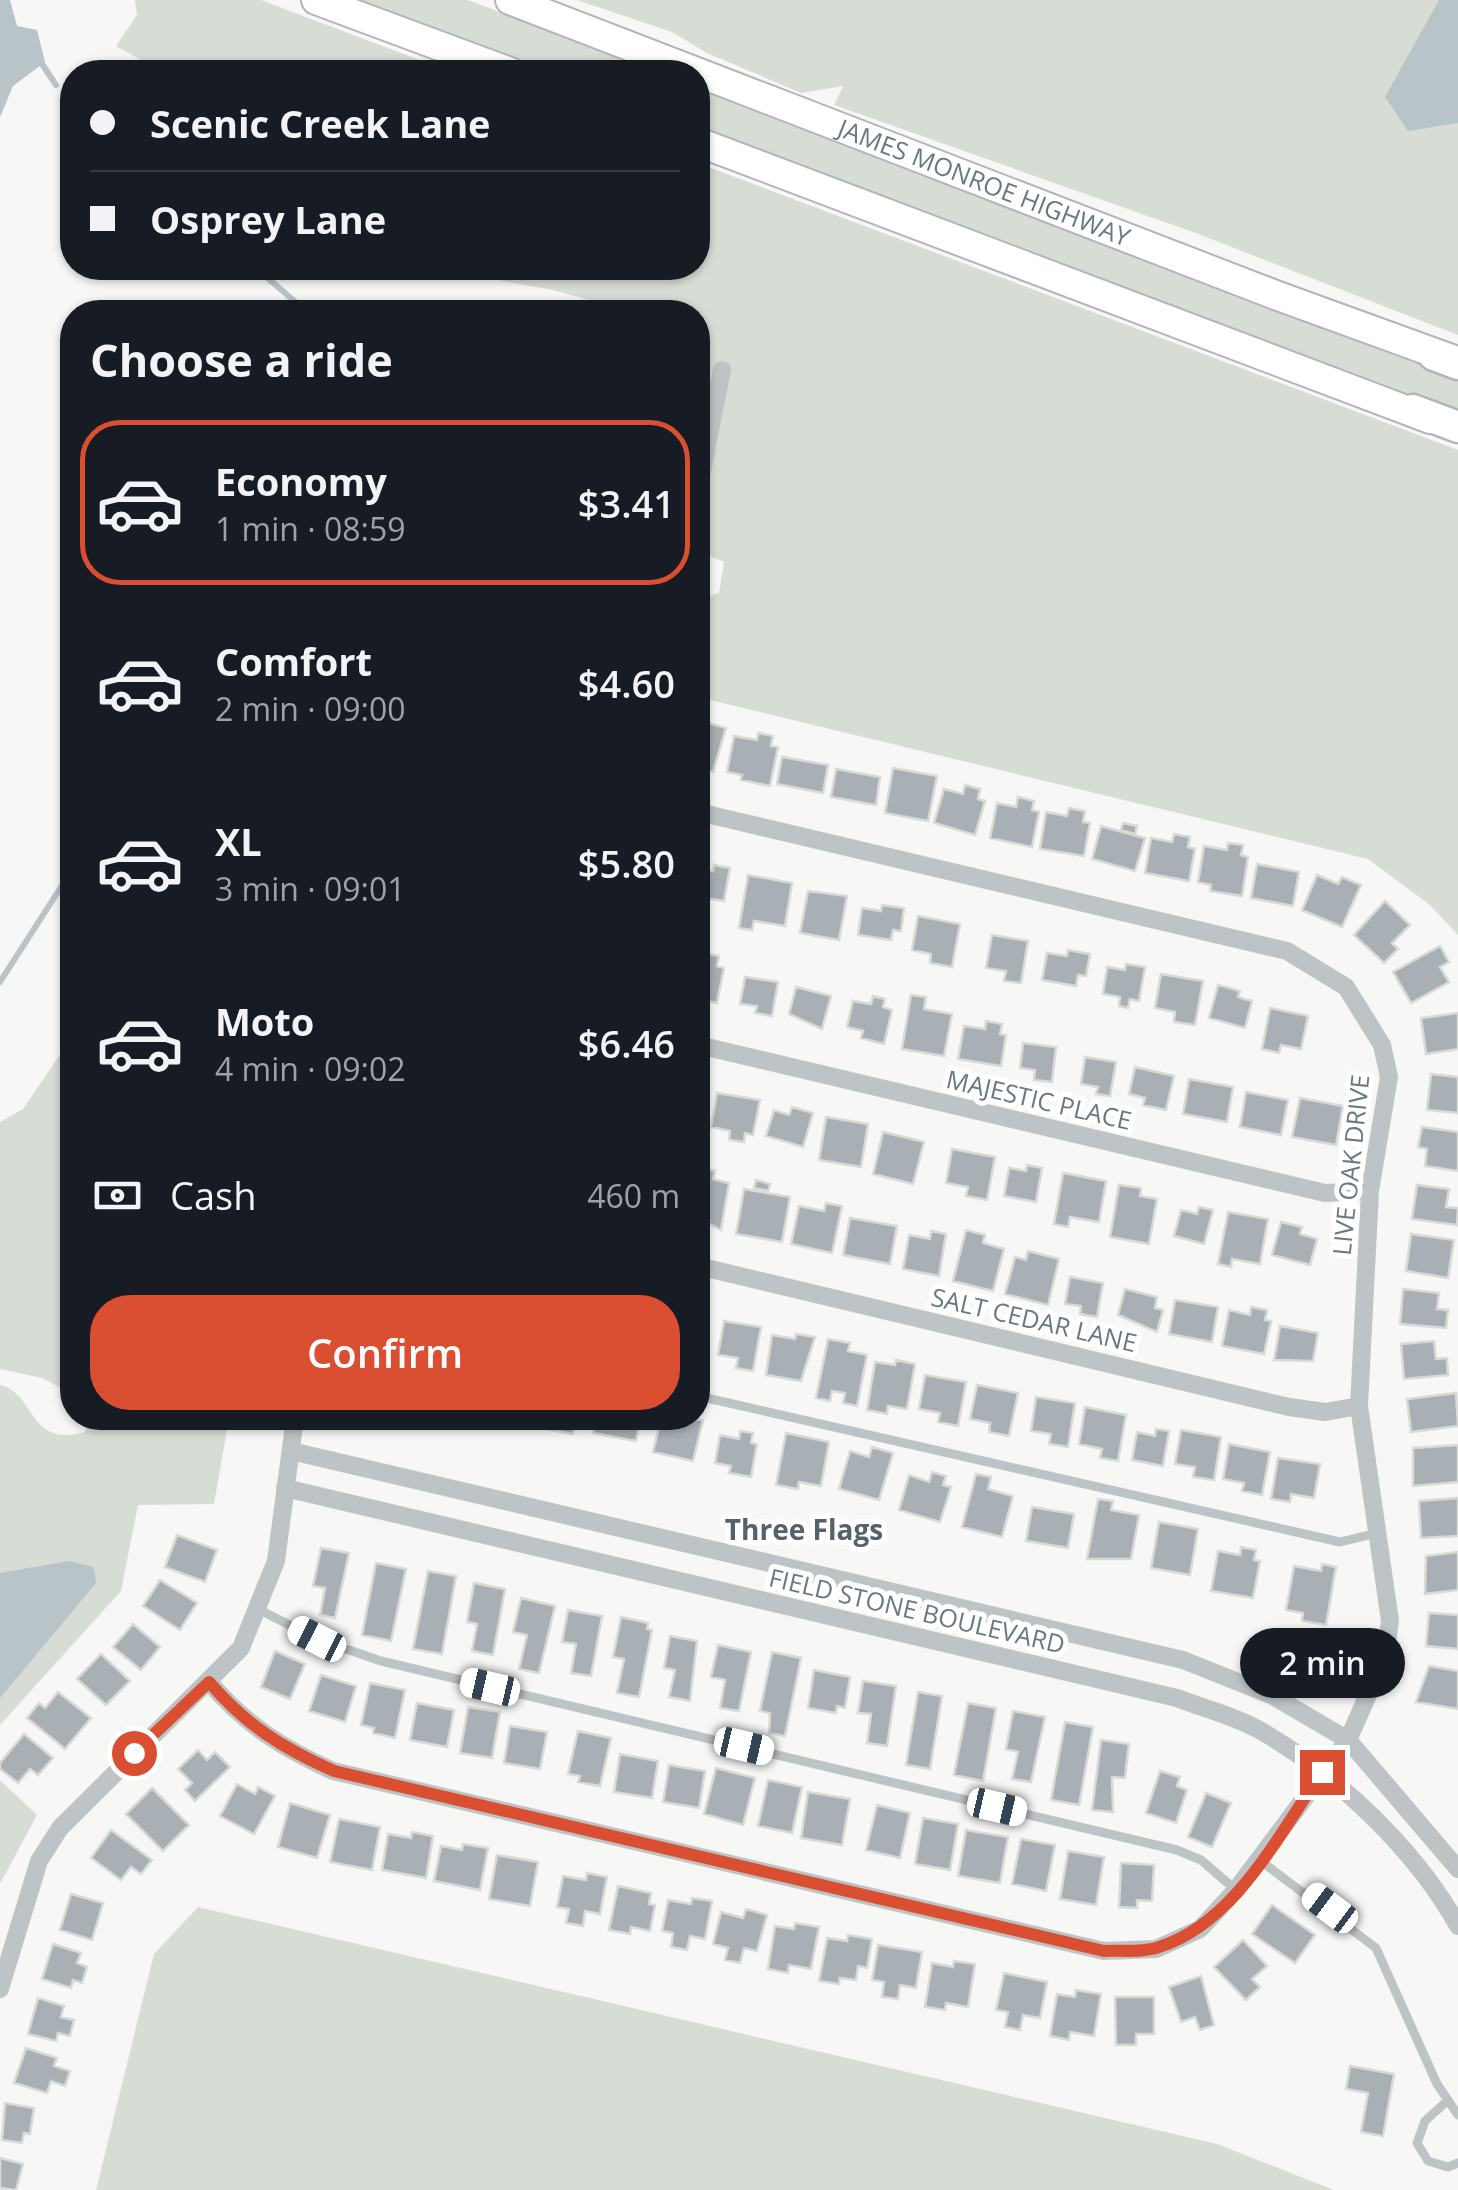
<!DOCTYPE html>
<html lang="en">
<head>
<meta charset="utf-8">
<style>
  :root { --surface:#171b24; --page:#242831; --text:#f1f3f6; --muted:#9ea1a6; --line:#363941; --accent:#da4f32 }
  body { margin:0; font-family:"Open Sans",sans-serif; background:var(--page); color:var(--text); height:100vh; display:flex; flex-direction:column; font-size:38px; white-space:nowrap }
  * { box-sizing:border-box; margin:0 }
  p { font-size:32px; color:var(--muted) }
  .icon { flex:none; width:55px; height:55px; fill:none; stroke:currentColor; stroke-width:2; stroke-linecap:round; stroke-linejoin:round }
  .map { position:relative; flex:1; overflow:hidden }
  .sheet { position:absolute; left:60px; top:300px; width:650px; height:1130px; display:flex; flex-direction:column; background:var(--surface); border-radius:40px; box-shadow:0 2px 8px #0004 }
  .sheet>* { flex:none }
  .guide { position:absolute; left:60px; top:60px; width:650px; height:220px; border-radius:40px; box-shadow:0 2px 8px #0004; display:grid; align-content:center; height:220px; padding:0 30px; background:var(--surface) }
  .end { position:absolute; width:45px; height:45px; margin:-22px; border:12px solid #da4f32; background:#fff; box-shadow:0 0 0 5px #fff }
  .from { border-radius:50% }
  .bubble { position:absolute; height:70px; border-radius:35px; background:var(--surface); box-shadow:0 2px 8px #0004; font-size:32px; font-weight:600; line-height:70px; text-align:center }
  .car { position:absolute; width:30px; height:60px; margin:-30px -15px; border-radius:12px; box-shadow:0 0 8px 2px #0007; background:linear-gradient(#fff 24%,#345 0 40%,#fff 0 76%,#345 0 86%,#fff 0) }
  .guide b { display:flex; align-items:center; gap:35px; height:95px; font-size:38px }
  .guide b+b { border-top:2px solid var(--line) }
  .guide i { width:25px; height:25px; background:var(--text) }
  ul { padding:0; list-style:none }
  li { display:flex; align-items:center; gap:30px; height:165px; margin:0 20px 15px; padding:0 10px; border:5px solid transparent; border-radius:40px }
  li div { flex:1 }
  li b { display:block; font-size:38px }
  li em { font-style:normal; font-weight:600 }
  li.current { border-color:var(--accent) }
  li>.icon { width:90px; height:90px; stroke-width:1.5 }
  h2 { padding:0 30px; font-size:45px; line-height:120px }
  .pay { display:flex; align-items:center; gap:25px; height:110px; padding:0 30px; font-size:38px }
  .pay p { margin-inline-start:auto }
  .primary-button { display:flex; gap:20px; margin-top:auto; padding:20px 30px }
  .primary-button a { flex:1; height:115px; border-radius:40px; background:var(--accent); color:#fff; font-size:40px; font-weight:600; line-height:115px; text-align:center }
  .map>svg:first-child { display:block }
</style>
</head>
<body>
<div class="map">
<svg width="1458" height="2190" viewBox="0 0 1458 2190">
  <rect width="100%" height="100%" fill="#f7f7f5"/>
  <path fill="#d7dcd4" d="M135,0h126l190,72h-289l-46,-26 21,-31z
    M360,0h108l189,72h-105z
    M577,0h881v335l-265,-103 -359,-127 9,-19 -42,7 -94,-40 -35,-21z
    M698,88l760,290v34l-760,-285z
    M698,163l760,287v485l-28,-30 -62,-46 -670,-162v-97l21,-7 5,-31 -26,-11v-239h-68l-77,-22 -73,-13 -23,-9h241z
    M72,1037v357l-30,-16 -42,-9v-247l23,-13z
    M0,1385c37,9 27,63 85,47l4,-14h140l-15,86 -76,1 -17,86 -121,134z
    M0,1780l37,35 -36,67h-1z
    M198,1907l1019,237 117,46h-1238l58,-236z"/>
  <path fill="#b8c4c8" d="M0,0h10l7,26 20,4 8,32 -32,24 -13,31z
    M1439,0h19v123l-50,8 -23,-34z
    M69,1561l25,6 2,16 -96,115v-125z"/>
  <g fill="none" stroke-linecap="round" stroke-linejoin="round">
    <path stroke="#b8c4c8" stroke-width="6" d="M38,58l18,27
      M256,268l51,44
      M0,982l72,-112"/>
  </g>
  <path fill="#a8b0b5" stroke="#d9d9d7" stroke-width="2.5" d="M705,722l21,6 -13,44 -15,-4v-38l4,1z
    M758,733l15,3 -2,10 7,1 -8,39 -29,-6 1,-5 -15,-3 7,-36 23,4z
    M782,757l46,8 -5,28 -46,-9z
    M893,768l44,8 -9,45 -43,-8z
    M836,769l44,8 -4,28 -45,-8z
    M965,785l15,4 -2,10 7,2 -10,34 -41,-12 10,-34 19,5z
    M1018,797l16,4 -2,9 7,2 -7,35 -42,-9 7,-35 19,4z
    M1069,808l16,3 -2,11 7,1 -6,33 -44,-7 6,-37 21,4z
    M1123,823l14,3 -2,8 -14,-4z
    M1101,826l44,12 -10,33 -43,-12z
    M1174,834l16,3 -2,10 7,2 -6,32 -44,-8 6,-35 21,4z
    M1228,843l15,2 -2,10 7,2 -6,39 -32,-5 1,-6 -13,-3 6,-36 23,4z
    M1257,864l42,8 -6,34 -42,-8z
    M714,865l16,3 -6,33 -26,-4v-28l15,2z
    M748,875l44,8 -7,43 -31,-5 -2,9 -13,-2z
    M1317,875l21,9 4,-7 19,8 -19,42 -40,-17z
    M808,891l39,5 -8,44 -39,-7z
    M1385,901l25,24 -18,18 6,6 -14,14 -30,-28z
    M882,905l22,3 -3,23 -8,-1 -2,10 -33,-5 4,-27 19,3z
    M918,916l42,8 -8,43 -22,-4 1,-9 -19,-4z
    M992,935l36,6 -7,42 -17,-2 2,-10 -20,-3z
    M1440,946l9,16 -9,5 9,15 -38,21 -18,-31z
    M1068,950l22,4 -4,22 -8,-1 -2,11 -34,-6 5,-27 20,3z
    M704,953l15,3 -2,10 7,2 -7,35 -19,-4v-39l4,1z
    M1126,964l19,3 -6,34 -9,-2 -2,9 -9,-2 1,-9 -17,-3 4,-27 18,3z
    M1161,974l42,7 -8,44 -21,-3 1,-10 -20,-4z
    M745,977l33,5 -6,34 -17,-3 2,-7 -17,-2z
    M1218,985l22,6 -2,6 14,4 -7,27 -36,-10z
    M796,987l35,9 -9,33 -33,-15z
    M911,995l15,2 -2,12 28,5 -8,42 -42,-7z
    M873,996l12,3 -2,8 9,3 -8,34 -23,-6 2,-7 -16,-4 6,-26 18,3z
    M1270,1008l38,8 -7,33 -20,-4 -2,8 -17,-4z
    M1458,1013v36l-32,5 -5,-36z
    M986,1021l16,3 -2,10 6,1 -5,31 -43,-7 6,-33 21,3z
    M1023,1043l33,4 -4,35 -18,-2 1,-10 -15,-2z
    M1085,1057l31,5 -6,34 -14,-2 2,-7 -17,-3z
    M1135,1067l39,9 -8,34 -23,-5 2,-7 -16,-4z
    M1431,1074l27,3v36l-31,-3z
    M1189,1079l44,8 -6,35 -44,-8z
    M698,1085l7,1 -7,44z
    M1246,1092l42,8 -7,35 -41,-8z
    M717,1093l43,7 -7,35 -8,-2 -1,9 -15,-2 1,-9 -19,-4z
    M1300,1098l43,8 -7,39 -44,-8z
    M792,1107l21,6 -10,34 -37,-11 8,-26 15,5z
    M826,1117l42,7 -7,43 -42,-7z
    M1422,1127l36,5v39l-33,-5 2,-17 -9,-2z
    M883,1132l41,10 -11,42 -40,-10z
    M952,1149l43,8 -8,43 -21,-4 2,-9 -22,-4z
    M1027,1165l15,3 -6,34 -32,-6 5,-28 17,3z
    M698,1167l17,4 -2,8 16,4 -8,47 -23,-12z
    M1063,1173l43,8 -7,41 -29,-5 -2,10 -14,-3z
    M756,1180l14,4 -2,7 -14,-3z
    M1119,1185l22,3 -1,8 17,3 -8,45 -39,-7z
    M1417,1185l32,4 -3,18 12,1 -1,17 -45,-6z
    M744,1189l46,8 -8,45 -46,-8z
    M826,1203l16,3 -10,47 -41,-9 8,-38 25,5z
    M1199,1207l14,3 -9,34 -30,-8 7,-26 16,4z
    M1228,1212l40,7 -8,45 -28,-5 -1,8 -13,-3z
    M850,1218l47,8 -7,38 -47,-9z
    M1281,1222l21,5 -2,7 17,5 -7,26 -38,-10z
    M966,1230l19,5 -2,8 21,6 -11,42 -40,-10z
    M931,1231l15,3 -7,42 -36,-7 6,-34 21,4z
    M1411,1234l43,6 -6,38 -42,-7z
    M1028,1251l31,8 -11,46 -43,-11 10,-37 11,3z
    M1070,1277l33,6 -6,34 -17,-3 1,-8 -16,-2z
    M1125,1289l32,8 -2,11 8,2 -6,22 -39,-17z
    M1403,1289l36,4 -2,16 11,1 -2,18 -46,-4z
    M1175,1300l43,7 -6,35 -43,-8z
    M1251,1307l16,3 -2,10 6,1 -7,33 -42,-8 7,-36 21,5z
    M724,1321l37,6 -8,44 -17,-3 2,-10 -20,-3z
    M1280,1326l38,7 -5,28 -39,-1z
    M796,1334l19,3 -14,44 -35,-6 6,-40 23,4z
    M828,1339l22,4 -2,8 19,4 -10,51 -14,-3 2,-10 -13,-2 -2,10 -14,-3z
    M1434,1341l2,18 11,-1 1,17 -44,4 -3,-35z
    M896,1360l19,4 -8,45 -19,-3 -1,8 -20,-4 8,-48 20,3z
    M925,1375l41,7 -8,44 -20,-4 2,-9 -21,-4z
    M977,1385l41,8 -9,43 -20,-4 1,-9 -20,-4z
    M1456,1393l2,33 -47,6 -4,-33z
    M1036,1397l39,6 -7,44 -19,-3 2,-10 -20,-3z
    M1085,1407l41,8 -8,46 -18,-3 2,-9 -23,-5z
    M531,1418h45l-3,16 -43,-8z
    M596,1418h45l-5,23 -43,-8z
    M682,1418l21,2 -10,41 -40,-9 8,-33 20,5z
    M1156,1429l13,2 -6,35 -31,-6 5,-28 18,4z
    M1181,1430l40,7 -7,43 -21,-3 2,-10 -20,-3z
    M740,1431l13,2 -2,10 6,1 -6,33 -22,-4 2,-7 -16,-3 5,-28 19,4z
    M786,1433l43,9 -8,44 -22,-4 -1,7 -22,-4z
    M1229,1444l41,8 -8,43 -20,-4 2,-8 -21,-4z
    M1458,1445v37l-45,4v-38z
    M872,1447l21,6 -14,47 -40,-11 11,-38 19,6z
    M1278,1458l42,6 -6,34 -23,-4 -1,8 -19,-3z
    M932,1472l14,4 -3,9 8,2 -11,35 -41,-12 10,-35 20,7z
    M976,1474l15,3 -3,12 25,7 -11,41 -40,-10z
    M1458,1498v38l-37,2 -2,-37z
    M1098,1499l15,2 -2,9 28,5 -8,44h-44z
    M1032,1507l42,7 -6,34 -42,-7z
    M1159,1522l39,7 -8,46 -39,-7z
    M177,1535l40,15 -12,32 -40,-15z
    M1241,1547l15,3 -2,10 6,1 -7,37 -42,-7 7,-40 22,4z
    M321,1548l28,5 -14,65 -15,-3 5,-27 -12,-2z
    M1458,1552v38l-33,4 1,-38z
    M376,1563l30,6 -15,72 -29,-6z
    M1322,1564l14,3 -10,58 -24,-4 1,-8 -17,-3 8,-44 27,5z
    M428,1571l28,5 -14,78 -29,-5z
    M160,1580l37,23 -17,27 -37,-24z
    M474,1583l31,6 -12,66 -21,-4 5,-27 -10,-2z
    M521,1598l34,8 -16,67 -20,-4 8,-34 -14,-3z
    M568,1610l34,6 -11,60 -20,-3 5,-29 -14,-2z
    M1429,1613l29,2v34l-32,-3z
    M621,1617l27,6 -1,6 5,1 -13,67 -22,-4 7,-34 -11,-2z
    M133,1624l27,23 -19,23 -28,-23z
    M670,1636l27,5 -7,60 -21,-4 6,-27 -11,-2z
    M718,1645l33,7 -12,59 -19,-3 5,-28 -14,-3z
    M275,1651l30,13 -15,35 -29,-12z
    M772,1652l29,6 -16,78 -16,-3 1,-20 -10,-2z
    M101,1654l29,27 -24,24 -29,-26z
    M1429,1666l29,5v38l-42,-7z
    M814,1670l36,7 -5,31 -8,-2 -1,7 -28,-5z
    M321,1675l35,11 -11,36 -36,-11z
    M863,1681l33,5 -9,60 -20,-3 4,-29 -13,-1z
    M370,1683l35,7 -10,48 -22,-5 1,-5 -13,-3z
    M58,1692l33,26 -26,31 -38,-31 12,-15 6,5z
    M918,1692l24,4 -12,73 -24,-4z
    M417,1703l37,7 -7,37 -37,-7z
    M968,1703l28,5 -13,73 -29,-6z
    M468,1707l32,5 -8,46 -32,-5z
    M1013,1711l32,6 -14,65 -19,-3 6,-27 -12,-3z
    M1065,1722l28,5 -14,78 -28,-5z
    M510,1726l37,6 -7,37 -36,-6z
    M578,1731l33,7 -11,48 -22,-4 2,-6 -12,-2z
    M24,1734l29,24 -15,17 -8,-6 -12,14 -18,-14v-6z
    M1101,1740l28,4 -4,34 -13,-1 1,35 -21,-2z
    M198,1750l9,10 8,-8 15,15 -35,34 -10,-11 7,-7 -14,-14z
    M620,1754l38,7 -6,37 -38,-6z
    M669,1765l36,6 -6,37 -36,-6z
    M716,1768l39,10 -12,47 -39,-11z
    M1160,1771l20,6 -3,9 10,4 -11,33 -30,-10z
    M768,1780l34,7 -10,46 -34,-7z
    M237,1784l18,10 3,-7 17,9 -21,38 -34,-18z
    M152,1788l37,37 -26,26 -37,-37z
    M808,1792l42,7 -8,46 -41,-7z
    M1206,1793l25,10 -19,44 -24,-10z
    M290,1803l40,12 -13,43 -39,-11z
    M877,1805l33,8 -10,45 -34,-8z
    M923,1818l35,6 -8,46 -35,-6z
    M339,1819l41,8 -8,43 -42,-8z
    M111,1830l41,30 -11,14 -10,-7 -10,13 -30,-22z
    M966,1830l42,7 -8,46 -42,-7z
    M412,1832l21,4 -7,42 -44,-8 6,-36 23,4z
    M1021,1839l34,6 -9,46 -34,-7z
    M463,1844l25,4 -8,42 -46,-9 7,-35 21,4z
    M1068,1851l36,6 -8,48 -36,-6z
    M497,1855l41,7 -8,44 -41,-7z
    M1121,1863l33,2 -2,36 -15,-1v8l-18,-1z
    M587,1873l20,4 -7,37 -15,-3 -2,15 -17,-3 3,-14 -12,-2 6,-31 23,4z
    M618,1886l33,7 -2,11 6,1 -5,26 -19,-4 -1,7 -21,-4z
    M71,1894l32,9 -11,37 -32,-10z
    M692,1898l20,3 -7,38 -15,-3 -3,14 -16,-3 2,-14 -11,-2 6,-31 23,4z
    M1272,1905l43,30 -20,28 -43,-29z
    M746,1909l21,6 -10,36 -13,-3 -4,15 -15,-3 3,-12 -15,-4 8,-32 22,6z
    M795,1923l24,4 -8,42 -22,-4 -1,8 -20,-4 7,-43 19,3z
    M848,1935l24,4 -5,29 -9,-2 -2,14 -16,-2 -1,6 -20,-3 8,-43 20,3z
    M1243,1940l24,26 -15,13 8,8 -14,13 -32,-33z
    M53,1944l28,9 -4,10 10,4 -5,16 -9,-3 -2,8 -29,-9z
    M878,1945l44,7 -6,36 -16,-3 -2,14 -16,-2 2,-15 -12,-2z
    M954,1961l21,3 -7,43 -22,-4 -1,7 -20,-3 7,-44 21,4z
    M1004,1973l43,9 -7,36 -17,-3 -3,15 -15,-3 3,-15 -12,-2z
    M1201,1976l13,49 -14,5 -5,-13 -14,5 -12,-35z
    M1076,1990l25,4 -7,42 -24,-4 -1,8 -19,-4 7,-42 18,3z
    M1115,1997h39v37h-18v11h-20z
    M38,1998l26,8 -3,11 13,3 -4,16 -12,-3 -2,8 -28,-7z
    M26,2048l31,10 -3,8 16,5 -5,15 -14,-5 -4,12 -33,-10z
    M1350,2066l44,8 -11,62 -22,-4 7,-39 -22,-4z
    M5,2103l29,5 -4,26 -6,-1 -2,10 -20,-3z
    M0,2158l23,6 -7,26 -16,-2z"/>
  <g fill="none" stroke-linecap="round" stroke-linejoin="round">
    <defs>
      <g id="trunk">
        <path d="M316,0l194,72"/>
        <path id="s1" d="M510,0l768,296 179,65"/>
        <path d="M698,142l732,277"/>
      </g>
      <path id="motorway" d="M1434,355l24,9
        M1413,410l45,17"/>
    </defs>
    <use href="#trunk" stroke="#b2b6b9" stroke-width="32"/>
    <use href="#motorway" stroke="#b2b6b9" stroke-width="35"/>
    <path stroke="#bec3c6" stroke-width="9" d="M698,1396l642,146 37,-9
      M258,1609l59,30 64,22 796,189 24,10 35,30
      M1261,1861l115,87 61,136 21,31
      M1447,2101l-22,20 -8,22 11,18 20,6 10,-4"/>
    <path stroke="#bec3c6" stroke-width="18" d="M698,491l24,-121
      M698,1045l627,148 45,-2
      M698,1266l591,141 36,5 34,-6
      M291,1451l892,209 90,36 75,44 110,129
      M285,1488l892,210c28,11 61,19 86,34 75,44 153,118 195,194
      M209,1682c37,43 73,66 124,89l771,180 52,-2 44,-20 36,-39 112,-150 37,-84 5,-35 -31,-215 11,-215 19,-114 -7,-32 -36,-58 -59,-36 -589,-139
      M0,1989l39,-128 21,-33 181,-180 35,-87 19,-143"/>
    <use href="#trunk" stroke="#fff" stroke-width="28"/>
    <use href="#motorway" stroke="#fff" stroke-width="30"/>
  </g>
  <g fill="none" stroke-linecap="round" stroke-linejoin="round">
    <path stroke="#da4f32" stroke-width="12" d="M134,1753l75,-71c37,43 73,66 125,89l770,180c17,-1 39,2 55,-4 76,-24 120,-113 163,-175"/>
  </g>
  <g text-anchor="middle" stroke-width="10" stroke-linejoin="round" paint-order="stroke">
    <g font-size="25" fill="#687984" stroke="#fff">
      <text dy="9" stroke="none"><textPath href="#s1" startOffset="508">JAMES MONROE HIGHWAY</textPath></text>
      <text transform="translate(1039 1100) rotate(13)" y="9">MAJESTIC PLACE</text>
      <text transform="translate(1351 1165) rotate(-84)" y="9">LIVE OAK DRIVE</text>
      <text transform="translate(1034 1320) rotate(13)" y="9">SALT CEDAR LANE</text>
      <text transform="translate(917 1611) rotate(13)" y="9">FIELD STONE BOULEVARD</text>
    </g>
    <g font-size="28" font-weight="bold" fill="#56626a" stroke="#fff">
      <text x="804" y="1540">Three Flags</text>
    </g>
  </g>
</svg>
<i class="end from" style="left:134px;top:1753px"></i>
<i class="end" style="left:1322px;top:1772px"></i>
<div class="bubble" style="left:1240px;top:1628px;width:165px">2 min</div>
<i class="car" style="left:317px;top:1639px;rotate:297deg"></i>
<i class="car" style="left:490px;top:1687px;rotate:283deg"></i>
<i class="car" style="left:744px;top:1746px;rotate:103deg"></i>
<i class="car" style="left:997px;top:1807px;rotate:103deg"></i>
<i class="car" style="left:1330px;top:1908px;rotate:307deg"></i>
<div class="guide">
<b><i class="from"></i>Scenic Creek Lane</b>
<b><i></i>Osprey Lane</b>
</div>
<section class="sheet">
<h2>Choose a ride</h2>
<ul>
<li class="current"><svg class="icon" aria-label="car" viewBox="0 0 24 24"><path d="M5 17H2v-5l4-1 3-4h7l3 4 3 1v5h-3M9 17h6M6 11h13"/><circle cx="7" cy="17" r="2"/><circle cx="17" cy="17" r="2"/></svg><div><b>Economy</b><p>1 min · 08:59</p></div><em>$3.41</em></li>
<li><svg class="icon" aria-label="car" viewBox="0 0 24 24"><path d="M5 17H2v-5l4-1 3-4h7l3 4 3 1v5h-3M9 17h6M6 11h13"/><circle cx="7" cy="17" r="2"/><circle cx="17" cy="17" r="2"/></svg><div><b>Comfort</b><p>2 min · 09:00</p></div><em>$4.60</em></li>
<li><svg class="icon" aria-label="car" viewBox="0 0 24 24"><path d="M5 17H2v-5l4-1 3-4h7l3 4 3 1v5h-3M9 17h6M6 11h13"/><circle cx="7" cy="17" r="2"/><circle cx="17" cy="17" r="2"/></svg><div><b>XL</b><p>3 min · 09:01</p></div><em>$5.80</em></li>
<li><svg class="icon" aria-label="car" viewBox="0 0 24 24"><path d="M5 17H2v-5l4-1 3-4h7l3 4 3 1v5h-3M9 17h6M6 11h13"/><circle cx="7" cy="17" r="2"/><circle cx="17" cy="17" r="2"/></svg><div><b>Moto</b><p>4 min · 09:02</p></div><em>$6.46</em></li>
</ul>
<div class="pay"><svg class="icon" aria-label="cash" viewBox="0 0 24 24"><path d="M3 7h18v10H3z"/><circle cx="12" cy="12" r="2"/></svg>Cash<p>460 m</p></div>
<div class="primary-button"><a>Confirm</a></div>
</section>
</div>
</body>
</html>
